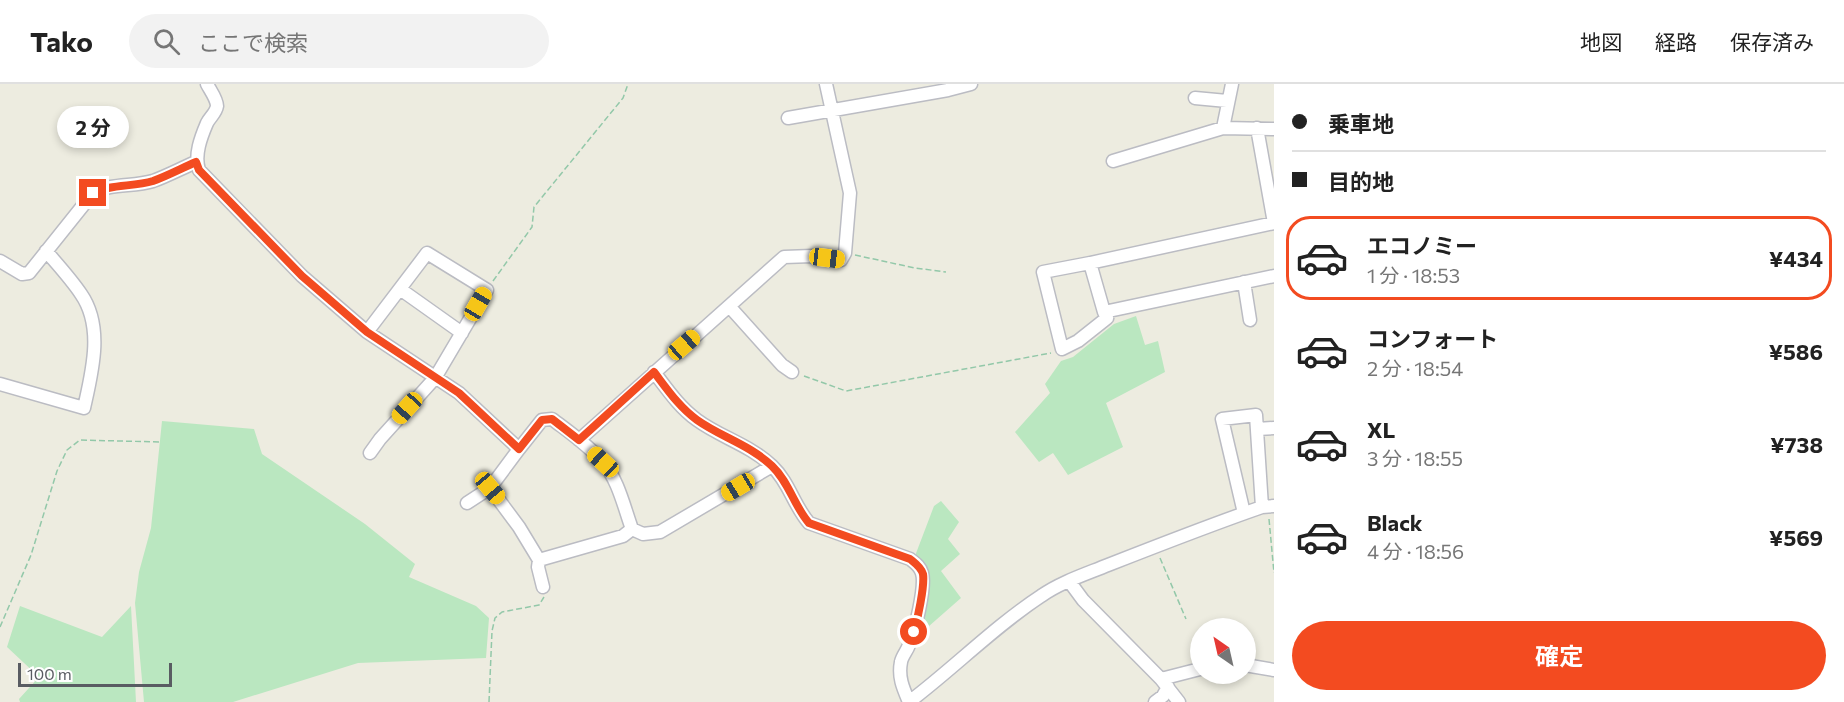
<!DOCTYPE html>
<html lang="ja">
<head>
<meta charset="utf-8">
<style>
  :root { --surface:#fff; --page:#f2f2f2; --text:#222; --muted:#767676; --line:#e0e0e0; --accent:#f34b20 }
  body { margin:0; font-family:Commissioner,"Noto Sans JP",sans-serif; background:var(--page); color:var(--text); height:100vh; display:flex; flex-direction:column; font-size:22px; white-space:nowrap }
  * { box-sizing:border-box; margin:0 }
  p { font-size:20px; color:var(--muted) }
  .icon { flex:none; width:33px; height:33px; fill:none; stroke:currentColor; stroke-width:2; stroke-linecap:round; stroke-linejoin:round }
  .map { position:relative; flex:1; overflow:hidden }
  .drawer { display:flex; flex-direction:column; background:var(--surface); width:570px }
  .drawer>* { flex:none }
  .banner { display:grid; align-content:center; height:132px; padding:0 18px; background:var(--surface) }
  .needle { width:39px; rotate:326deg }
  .controls { position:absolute; left:1190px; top:534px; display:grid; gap:12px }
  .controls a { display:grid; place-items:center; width:66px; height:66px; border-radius:50%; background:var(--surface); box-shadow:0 3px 9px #0003; font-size:30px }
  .scale { position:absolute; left:18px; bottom:15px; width:154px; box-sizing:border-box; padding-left:6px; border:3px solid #595c62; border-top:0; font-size:16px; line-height:21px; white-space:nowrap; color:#595c62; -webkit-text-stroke:4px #fff; paint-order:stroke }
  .end { position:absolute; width:27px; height:27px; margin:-14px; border:8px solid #f34b20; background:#fff; box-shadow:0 0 0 3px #fff }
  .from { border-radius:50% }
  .bubble { position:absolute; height:42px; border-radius:21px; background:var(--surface); box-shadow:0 3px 9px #0003; font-size:20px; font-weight:700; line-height:42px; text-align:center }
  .car { position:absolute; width:18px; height:36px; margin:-18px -9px; border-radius:8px; box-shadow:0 0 4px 2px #0007; background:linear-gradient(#f5c518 24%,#345 0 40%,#f5c518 0 76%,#345 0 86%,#f5c518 0) }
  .banner b { display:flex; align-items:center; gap:21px; height:57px; font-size:22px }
  .banner b+b { border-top:2px solid var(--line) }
  .banner i { width:15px; height:15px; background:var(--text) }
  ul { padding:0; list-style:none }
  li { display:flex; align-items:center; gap:18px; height:84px; margin:0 12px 9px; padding:0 6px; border:3px solid transparent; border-radius:24px }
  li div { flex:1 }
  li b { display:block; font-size:22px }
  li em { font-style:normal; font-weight:700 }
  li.selected { border-color:var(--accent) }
  li>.icon { width:54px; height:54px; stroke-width:1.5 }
  .button { display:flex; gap:12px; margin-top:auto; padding:12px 18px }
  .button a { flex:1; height:69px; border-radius:36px; background:var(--accent); color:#fff; font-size:24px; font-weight:700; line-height:69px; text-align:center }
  header { display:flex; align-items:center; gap:36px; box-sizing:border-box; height:84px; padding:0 30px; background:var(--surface); border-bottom:2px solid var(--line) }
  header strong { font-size:28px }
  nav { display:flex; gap:33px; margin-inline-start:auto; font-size:21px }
  .search { width:420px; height:54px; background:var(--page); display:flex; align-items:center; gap:15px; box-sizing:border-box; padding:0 21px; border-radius:33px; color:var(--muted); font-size:22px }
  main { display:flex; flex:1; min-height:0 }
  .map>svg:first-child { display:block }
</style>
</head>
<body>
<header>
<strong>Tako</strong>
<div class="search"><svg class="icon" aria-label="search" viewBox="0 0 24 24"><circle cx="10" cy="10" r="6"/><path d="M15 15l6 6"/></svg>ここで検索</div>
<nav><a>地図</a><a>経路</a><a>保存済み</a></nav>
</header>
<main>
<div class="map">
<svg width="1274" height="618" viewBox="0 0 1274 618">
  <rect width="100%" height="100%" fill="#edece0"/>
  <path fill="#bae7c0" d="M1136,232l9,29 13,-4 7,31 -59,31 17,44 -55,28 -15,-22 -14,9 -24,-30 35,-39 -5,-9 16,-23 12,-4 41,-33z
    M162,337l92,8 8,25 103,70 50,40 -6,13 67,29 13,12 -3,40 -128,5 -125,39h-89l-9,-99 4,-31 12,-44z
    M941,417l18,21 -11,17 12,15 -19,17 20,27 -41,36c6,-31 19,-53 -5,-78l19,-50z
    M20,522l82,31 29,-31 5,96h-116l-1,-3 20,-22 -32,-30z"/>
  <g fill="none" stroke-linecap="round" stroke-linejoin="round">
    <defs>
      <path id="minor" d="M207,0c3,6 10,15 10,22 -1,7 -7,11 -10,17 -6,14 -13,32 -8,47l103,106 65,56 92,61 60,56 23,-29 10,-1c17,13 36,26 50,42 16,18 22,46 30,68
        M1232,0l-9,44 51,1
        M1195,14l32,3
        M788,34l160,-28 23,-6
        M1113,77l110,-33
        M0,177l22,13 7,-1 64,-80c18,-10 40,-6 60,-12 14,-5 29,-13 43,-19
        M1090,179l-47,9 19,77 16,-8 29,-23 -3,-6 170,-36
        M1244,198l6,38
        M400,205l62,44
        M729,222l53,59 10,7
        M1104,228l-14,-49 184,-40 -17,-95
        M367,248l60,-79 60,37 -52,88 -55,61 -10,14
        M654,288c13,17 25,35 43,48 23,17 53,25 75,46 17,16 22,40 37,57l101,36c5,4 10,7 12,14 4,13 -7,59 -13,72 -2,6 -7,11 -8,17 -3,15 2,26 8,40
        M0,300l84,24c8,-36 20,-81 -3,-114 -10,-15 -23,-29 -35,-43
        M1257,345l17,-1
        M579,356l205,-183 28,-1 29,4 4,-7 5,-60 -24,-109
        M519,365l-29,39 29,39 20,33 84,-24 9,-7 11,5 17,-2 112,-66
        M467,419l23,-15
        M1244,429l-22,-94 34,-4 6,92
        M539,476l-1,7 5,20
        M1069,497l14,19 78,79 18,23
        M1245,581l29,5
        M1161,595l39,-10
        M909,618c45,-34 85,-75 132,-106 20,-14 45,-22 67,-31 51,-20 102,-40 154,-58l12,-1
        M1155,618l8,-6 5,-9"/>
    </defs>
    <use href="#minor" stroke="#bbbcc3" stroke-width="15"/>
    <path stroke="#93c8a9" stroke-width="1.5" stroke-dasharray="6 3" stroke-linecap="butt" d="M855,171l60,13 31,4
      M493,197l39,-54 2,-20 89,-109 5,-14
      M804,292l42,15 205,-38
      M1269,435l5,54
      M1160,474l26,61
      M0,543l31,-72 26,-84 10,-21 13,-10 80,2
      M489,618l3,-71 3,-13 7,-6 37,-7 5,-8"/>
    <use href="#minor" stroke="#fff" stroke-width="12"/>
  </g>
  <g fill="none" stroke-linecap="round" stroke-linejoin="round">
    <path stroke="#f34b20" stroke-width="8" d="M93,109c18,-9 40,-6 60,-12 14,-5 29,-13 43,-19l3,8 103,106 65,56 92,61 60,56 23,-29 10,-1 27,21 75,-68c13,17 25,35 43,48 24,17 53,25 75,46 17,16 22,40 37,57l101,36c5,4 11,8 13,15 2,12 -6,47 -9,58"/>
  </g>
</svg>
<div class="controls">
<a><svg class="needle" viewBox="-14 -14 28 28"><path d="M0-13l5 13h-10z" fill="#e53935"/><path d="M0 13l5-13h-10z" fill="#767676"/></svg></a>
</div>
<div class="scale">100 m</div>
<i class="end from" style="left:914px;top:548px"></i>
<i class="end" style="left:93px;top:109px"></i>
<div class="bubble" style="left:57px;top:22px;width:72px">2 分</div>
<i class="car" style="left:827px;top:174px;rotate:97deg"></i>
<i class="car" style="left:478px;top:220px;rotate:30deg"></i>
<i class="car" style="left:684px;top:261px;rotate:49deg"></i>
<i class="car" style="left:407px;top:324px;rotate:222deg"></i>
<i class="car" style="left:603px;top:378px;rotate:313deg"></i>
<i class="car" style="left:738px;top:403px;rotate:239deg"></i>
<i class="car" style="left:490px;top:404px;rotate:140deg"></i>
</div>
<section class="drawer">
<div class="banner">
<b><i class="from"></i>乗車地</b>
<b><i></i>目的地</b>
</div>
<ul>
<li class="selected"><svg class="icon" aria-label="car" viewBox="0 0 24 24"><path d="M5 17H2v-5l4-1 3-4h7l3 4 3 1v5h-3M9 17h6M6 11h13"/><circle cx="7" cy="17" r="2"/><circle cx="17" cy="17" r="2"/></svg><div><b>エコノミー</b><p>1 分 · 18:53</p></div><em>¥434</em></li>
<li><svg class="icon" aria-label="car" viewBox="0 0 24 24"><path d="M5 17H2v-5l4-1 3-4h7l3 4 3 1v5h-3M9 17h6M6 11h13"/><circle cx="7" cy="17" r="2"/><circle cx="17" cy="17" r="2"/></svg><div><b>コンフォート</b><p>2 分 · 18:54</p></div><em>¥586</em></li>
<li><svg class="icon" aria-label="car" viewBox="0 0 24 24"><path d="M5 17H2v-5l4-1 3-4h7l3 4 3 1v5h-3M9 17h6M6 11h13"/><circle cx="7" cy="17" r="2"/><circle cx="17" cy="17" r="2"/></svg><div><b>XL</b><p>3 分 · 18:55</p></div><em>¥738</em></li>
<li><svg class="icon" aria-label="car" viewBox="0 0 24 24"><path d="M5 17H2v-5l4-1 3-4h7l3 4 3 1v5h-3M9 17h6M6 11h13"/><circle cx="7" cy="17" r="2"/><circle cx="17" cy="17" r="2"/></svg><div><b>Black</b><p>4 分 · 18:56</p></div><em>¥569</em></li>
</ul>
<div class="button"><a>確定</a></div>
</section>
</main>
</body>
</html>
